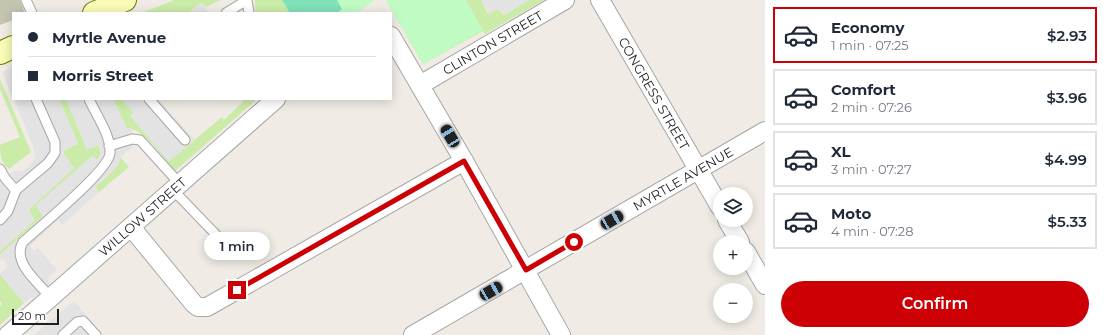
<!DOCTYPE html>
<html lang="en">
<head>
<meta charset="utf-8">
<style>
  :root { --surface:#fff; --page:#f2f2f3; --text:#1f2937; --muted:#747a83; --line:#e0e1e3; --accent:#cd0006 }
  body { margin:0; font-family:Montserrat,sans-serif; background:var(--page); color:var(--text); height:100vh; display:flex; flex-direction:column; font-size:15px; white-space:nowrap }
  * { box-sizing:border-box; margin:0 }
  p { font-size:13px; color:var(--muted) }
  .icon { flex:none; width:22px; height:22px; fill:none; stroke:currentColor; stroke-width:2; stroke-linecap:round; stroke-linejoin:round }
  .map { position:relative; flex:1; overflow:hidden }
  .sheet { display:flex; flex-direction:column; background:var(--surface); width:340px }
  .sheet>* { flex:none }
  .top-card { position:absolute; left:12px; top:12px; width:380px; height:88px; border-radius:0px; box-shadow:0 2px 10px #0003; display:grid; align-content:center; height:88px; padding:0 16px; background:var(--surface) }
  .tools { position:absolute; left:713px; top:187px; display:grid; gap:8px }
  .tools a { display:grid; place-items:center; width:40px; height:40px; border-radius:50%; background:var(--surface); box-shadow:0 2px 10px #0003; font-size:20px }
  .scale { position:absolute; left:12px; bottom:10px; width:47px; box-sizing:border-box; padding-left:4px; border:2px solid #1f1f1f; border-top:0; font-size:11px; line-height:14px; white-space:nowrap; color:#1f1f1f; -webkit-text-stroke:3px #fff; paint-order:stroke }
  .end { position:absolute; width:18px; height:18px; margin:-9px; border:5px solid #cd0006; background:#fff; box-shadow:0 0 0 2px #fff }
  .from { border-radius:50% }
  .bubble { position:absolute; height:28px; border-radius:14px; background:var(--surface); box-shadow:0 2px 10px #0003; font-size:13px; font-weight:600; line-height:28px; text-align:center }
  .car { position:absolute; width:12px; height:24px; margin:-12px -6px; border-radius:5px; box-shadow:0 0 3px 1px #0007; background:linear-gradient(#222 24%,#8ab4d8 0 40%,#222 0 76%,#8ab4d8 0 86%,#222 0) }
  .top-card b { display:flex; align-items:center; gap:14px; height:38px; font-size:15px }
  .top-card b+b { border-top:1px solid var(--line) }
  .top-card i { width:10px; height:10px; background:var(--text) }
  ul { padding:7px 0 0; list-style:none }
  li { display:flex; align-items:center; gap:12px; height:56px; margin:0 8px 6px; padding:0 8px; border:2px solid var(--line); border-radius:0px }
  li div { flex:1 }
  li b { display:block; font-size:15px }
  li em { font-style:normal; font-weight:600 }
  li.current { border-color:var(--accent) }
  li>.icon { width:36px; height:36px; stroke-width:1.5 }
  .primary-button { display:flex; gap:8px; margin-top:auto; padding:8px 16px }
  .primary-button a { flex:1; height:46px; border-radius:24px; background:var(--accent); color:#fff; font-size:16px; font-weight:600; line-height:46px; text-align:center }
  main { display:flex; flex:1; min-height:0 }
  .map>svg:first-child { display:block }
</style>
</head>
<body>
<main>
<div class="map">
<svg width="765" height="335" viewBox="0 0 765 335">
  <rect width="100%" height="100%" fill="#f0ece5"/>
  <path fill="#c5c4b0" d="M0,0h20l5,13h-12v7l-13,5z"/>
  <path fill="#cbeba9" d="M174,0h47l-15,7 -5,-4 -13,10h-46z
    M255,0h27l8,13h-35z
    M390,0h91l7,14 10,-5 6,6 25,-15h15l-59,34 -2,-3 -60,33 -36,-62z
    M0,79l31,73 -22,17c-8,-6 -9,-15 -9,-24l20,-8 -20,-48z
    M59,99h7l21,50 11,-4c3,6 4,10 -1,15l-4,-4 -57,50 7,10 -43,39v-4l35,-31 -6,-9 1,-3 44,-40 -11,-15 2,-3 13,-6z
    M113,99h9l11,13 -2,5 38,44 53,-44 2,3 20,-19 -2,-2h15l-82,72c-11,-12 -30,-42 -48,-43z
    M120,157l9,10 -31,26 -2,-7c10,-9 21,-16 24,-29z
    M0,274l24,29 -24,22v-19l2,-2 -2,-3z"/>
  <path fill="#c1fbc4" d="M282,0h93l-19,13h-66z
    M386,0h80l17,30 -60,34z"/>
  <path fill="#81e1b9" d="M282,0h55l5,9 -5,4h-47z"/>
  <path fill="#e3e3e3" d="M481,0h48l-25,15 -6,-6 -9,5z
    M201,3l9,10h-22z
    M13,67v31l-11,-26z
    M14,99h45l19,45 -13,6 -2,3 11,15 -44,40 -1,3 6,9 -35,31v-69l14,-11h7l8,-4 6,-9 -1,-9z
    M66,99h47l14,29h4l5,15 -15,14 -3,8 -5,6 -17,15 2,7 -36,32 -4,-5 -28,26 4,5 4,-3 19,22 -10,8 3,6 -17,15 -2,-2 -7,6 -24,-29 8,-8 -5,-7 -3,2v-6l43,-39 -8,-10 58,-51 4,5 3,-4 1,-5 -3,-6 -11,5z
    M122,99h36l37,41 -26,21 -38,-44 2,-5z
    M74,301l23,27 -10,7h-53z"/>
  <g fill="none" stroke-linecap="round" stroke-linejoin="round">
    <defs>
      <path id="lane" d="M26,0l6,13
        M226,13l21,-13 2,13
        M149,99l36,41
        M109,146l23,-7 8,1 40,44
        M0,169l5,9 11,13
        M173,190l52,54
        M0,220l8,-9 8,-21 32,-27 7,-10v-11l-19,-43
        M51,298c-12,-15 -40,-36 -28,-56 16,-15 86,-71 87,-89 1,-18 -14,-38 -21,-54
        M63,335l14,-13 6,-1 13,14"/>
      <g id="street">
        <path id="s1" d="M600,0l120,207"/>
        <path d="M391,36l73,125 97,174"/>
        <path id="s2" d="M420,85l145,-85"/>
        <path d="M727,220l13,22"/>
        <path d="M131,227l63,77 4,3h9l257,-146"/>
        <path d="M746,252l19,33"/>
        <path id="s3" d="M8,335l268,-236"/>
        <path id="s4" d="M413,335l352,-204"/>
      </g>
      <path id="secondary" d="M94,13l31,-13
        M0,53l13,-6"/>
    </defs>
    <use href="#lane" stroke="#a6a6a6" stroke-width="11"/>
    <use href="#street" stroke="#a6a6a6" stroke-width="20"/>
    <use href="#secondary" stroke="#6f7902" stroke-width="24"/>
    <use href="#lane" stroke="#fff" stroke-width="9"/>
    <use href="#street" stroke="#fff" stroke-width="18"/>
    <use href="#secondary" stroke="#f9fbb7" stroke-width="22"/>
  </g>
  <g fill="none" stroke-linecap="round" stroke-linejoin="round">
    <path stroke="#cd0006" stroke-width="5" d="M237,290l227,-129 62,109 48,-28"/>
  </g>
  <g text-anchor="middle" stroke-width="3" stroke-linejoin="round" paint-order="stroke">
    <g font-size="13" fill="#1f1f1f" stroke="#fff">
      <text dy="5" stroke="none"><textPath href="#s2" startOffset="84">CLINTON STREET</textPath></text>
      <text dy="5" stroke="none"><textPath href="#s1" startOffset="108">CONGRESS STREET</textPath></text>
      <text dy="5" stroke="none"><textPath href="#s4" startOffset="312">MYRTLE AVENUE</textPath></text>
      <text dy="5" stroke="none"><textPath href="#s3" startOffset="179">WILLOW STREET</textPath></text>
    </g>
  </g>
</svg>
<div class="tools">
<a><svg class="icon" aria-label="layers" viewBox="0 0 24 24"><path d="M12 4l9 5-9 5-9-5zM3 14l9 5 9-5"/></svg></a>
<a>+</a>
<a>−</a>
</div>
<div class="scale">20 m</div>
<i class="end from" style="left:574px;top:242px"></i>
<i class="end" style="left:237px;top:290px"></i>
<div class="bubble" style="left:204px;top:232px;width:66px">1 min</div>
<i class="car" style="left:450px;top:136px;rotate:329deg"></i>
<i class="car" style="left:612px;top:220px;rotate:60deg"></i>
<i class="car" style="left:491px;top:291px;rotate:60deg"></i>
<div class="top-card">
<b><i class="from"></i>Myrtle Avenue</b>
<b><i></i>Morris Street</b>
</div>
</div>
<section class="sheet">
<ul>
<li class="current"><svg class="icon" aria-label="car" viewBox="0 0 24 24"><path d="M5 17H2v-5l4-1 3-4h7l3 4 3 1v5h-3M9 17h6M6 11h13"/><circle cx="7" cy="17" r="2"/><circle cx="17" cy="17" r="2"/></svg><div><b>Economy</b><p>1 min · 07:25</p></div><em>$2.93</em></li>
<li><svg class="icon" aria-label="car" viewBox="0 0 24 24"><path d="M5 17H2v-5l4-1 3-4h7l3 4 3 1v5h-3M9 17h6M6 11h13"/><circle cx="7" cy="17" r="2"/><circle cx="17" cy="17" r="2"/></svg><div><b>Comfort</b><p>2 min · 07:26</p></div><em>$3.96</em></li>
<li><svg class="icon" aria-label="car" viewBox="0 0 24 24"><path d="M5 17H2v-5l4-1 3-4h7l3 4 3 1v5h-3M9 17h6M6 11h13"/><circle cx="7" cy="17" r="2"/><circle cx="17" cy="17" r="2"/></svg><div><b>XL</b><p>3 min · 07:27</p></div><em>$4.99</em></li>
<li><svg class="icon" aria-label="car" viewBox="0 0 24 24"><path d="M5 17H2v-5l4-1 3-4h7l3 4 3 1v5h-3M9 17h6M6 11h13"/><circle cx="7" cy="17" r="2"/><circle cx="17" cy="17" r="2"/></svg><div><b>Moto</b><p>4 min · 07:28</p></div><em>$5.33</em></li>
</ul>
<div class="primary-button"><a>Confirm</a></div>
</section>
</main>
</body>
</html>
